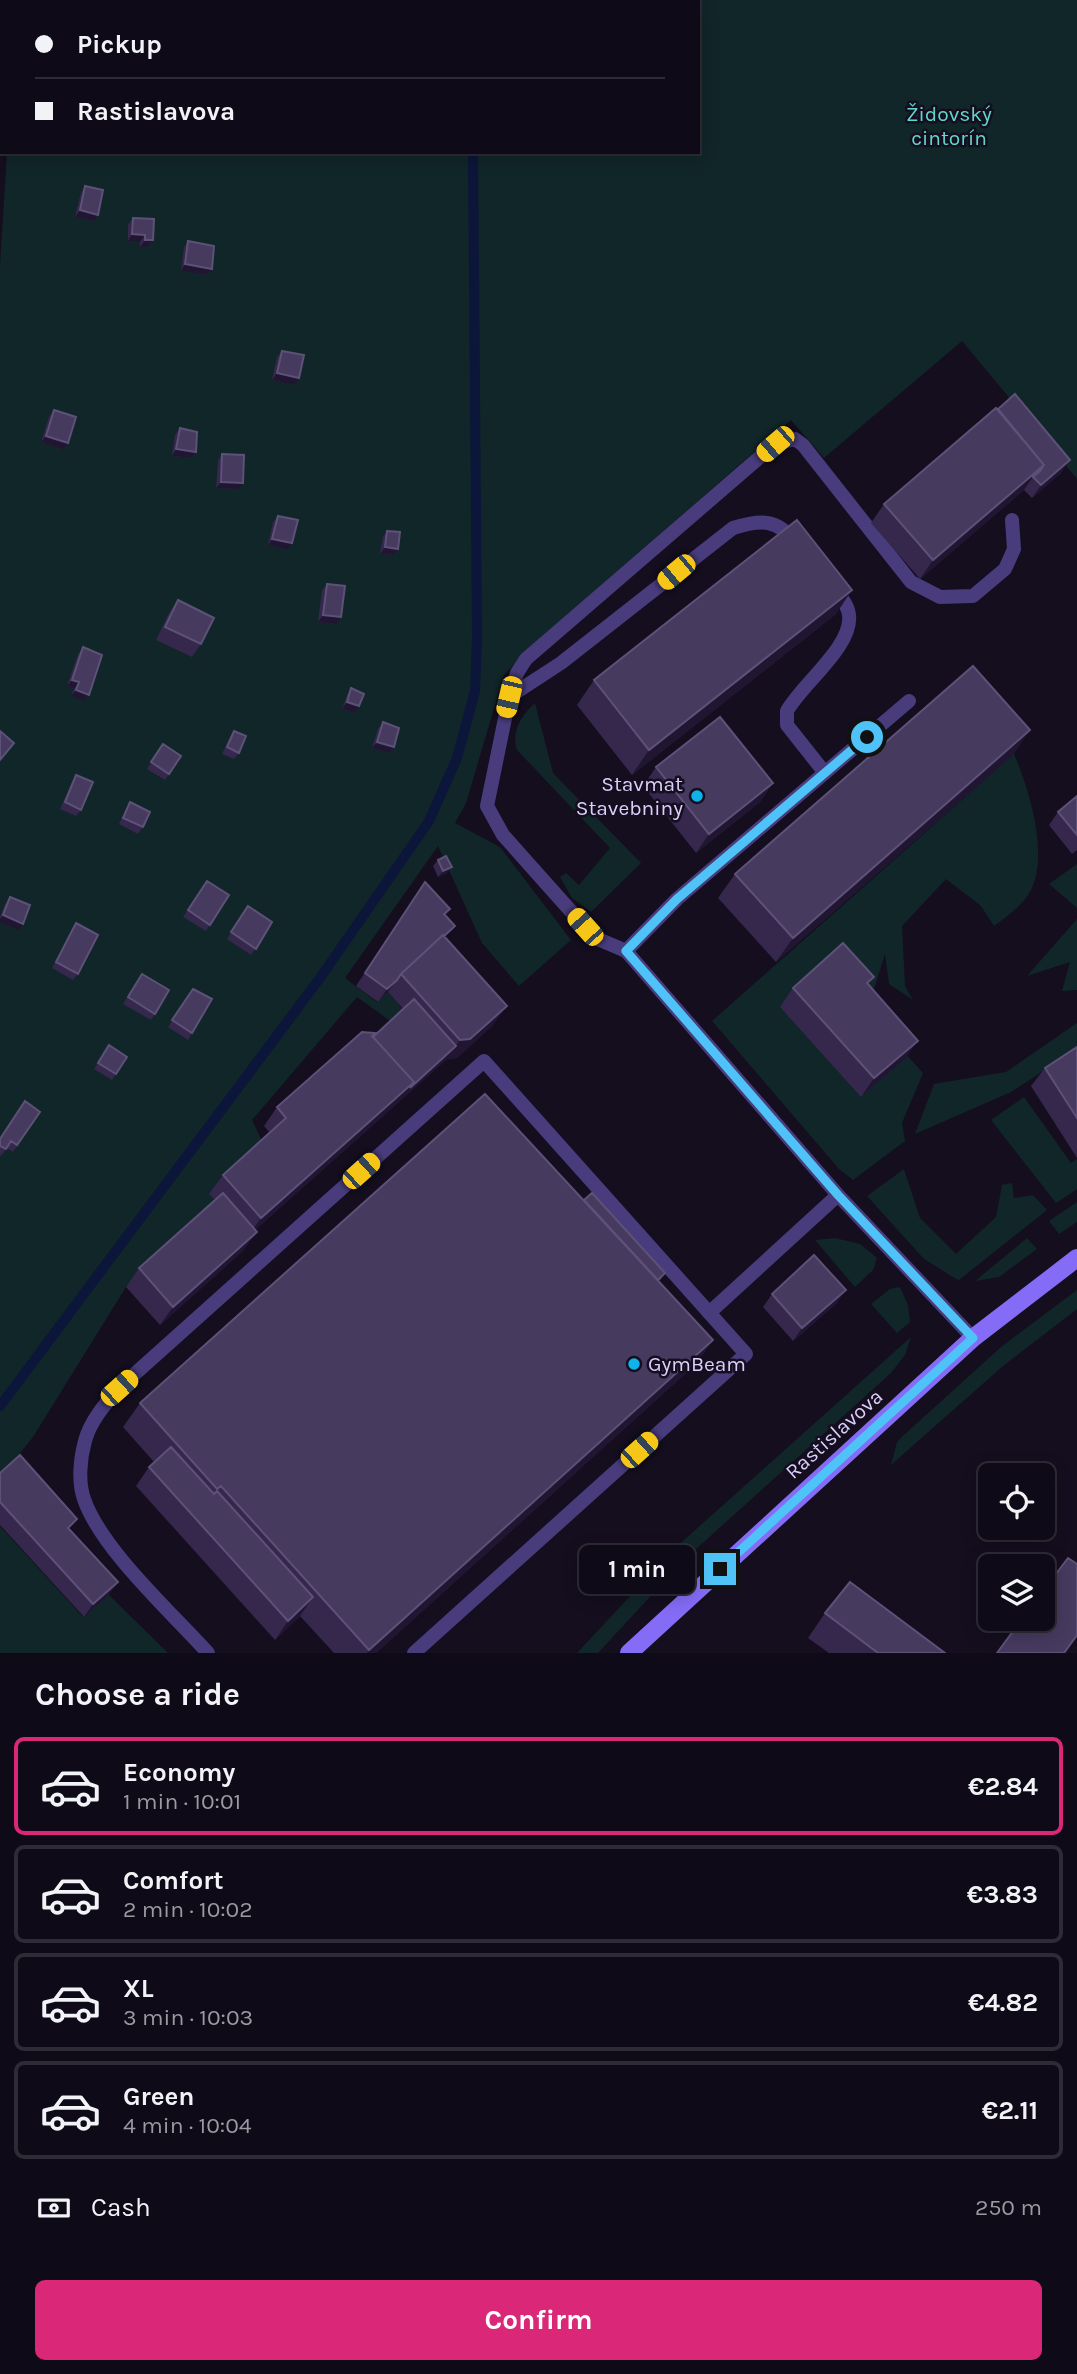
<!DOCTYPE html>
<html lang="en">
<head>
<meta charset="utf-8">
<style>
  :root { --surface:#0f0a17; --page:#1d1824; --text:#f1f3f6; --muted:#9b9aa1; --line:#2f2b36; --accent:#db2777 }
  body { margin:0; font-family:Karla,sans-serif; background:var(--page); color:var(--text); height:100vh; display:flex; flex-direction:column; font-size:26px; white-space:nowrap }
  * { box-sizing:border-box; margin:0 }
  p { font-size:23px; color:var(--muted) }
  .icon { flex:none; width:38px; height:38px; fill:none; stroke:currentColor; stroke-width:2; stroke-linecap:round; stroke-linejoin:round }
  .map { position:relative; height:1653px; overflow:hidden }
  .sheet { display:flex; flex-direction:column; background:var(--surface); flex:1 }
  .sheet>* { flex:none }
  .hud { position:absolute; left:0px; top:0px; width:700px; height:154px; box-shadow:0 4px 18px #0003,0 0 0 2px var(--line); display:grid; align-content:center; height:154px; padding:0 35px; background:var(--surface) }
  .buttons { position:absolute; left:978px; top:1463px; display:grid; gap:14px }
  .buttons a { display:grid; place-items:center; width:77px; height:77px; border-radius:10px; background:var(--surface); box-shadow:0 4px 18px #0003,0 0 0 2px var(--line); font-size:35px }
  .end { position:absolute; width:32px; height:32px; margin:-16px; border:9px solid #4fc3f7; background:#111; box-shadow:0 0 0 4px #111 }
  .from { border-radius:50% }
  .bubble { position:absolute; height:49px; border-radius:10px; background:var(--surface); box-shadow:0 4px 18px #0003,0 0 0 2px var(--line); font-size:23px; font-weight:700; line-height:49px; text-align:center }
  .car { position:absolute; width:21px; height:42px; margin:-21px -10px; border-radius:9px; box-shadow:0 0 5px 2px #0007; background:linear-gradient(#f5c518 24%,#345 0 40%,#f5c518 0 76%,#345 0 86%,#f5c518 0) }
  .hud b { display:flex; align-items:center; gap:24px; height:66px; font-size:26px }
  .hud b+b { border-top:2px solid var(--line) }
  .hud i { width:18px; height:18px; background:var(--text) }
  ul { padding:0; list-style:none }
  li { display:flex; align-items:center; gap:21px; height:98px; margin:0 14px 10px; padding:0 21px; border:4px solid var(--line); border-radius:10px }
  li div { flex:1 }
  li b { display:block; font-size:26px }
  li em { font-style:normal; font-weight:700 }
  li.selected { border-color:var(--accent) }
  li>.icon { width:63px; height:63px; stroke-width:1.5 }
  h2 { padding:0 35px; font-size:32px; line-height:84px }
  .pay { display:flex; align-items:center; gap:18px; height:77px; padding:0 35px; font-size:26px }
  .pay p { margin-inline-start:auto }
  .button { display:flex; gap:14px; margin-top:auto; padding:14px 35px }
  .button a { flex:1; height:80px; border-radius:10px; background:var(--accent); color:#fff; font-size:28px; font-weight:700; line-height:80px; text-align:center }
  .map>svg:first-child { display:block }
</style>
</head>
<body>
<div class="map">
<svg width="1077" height="1653" viewBox="0 0 1077 1653">
  <rect width="100%" height="100%" fill="#140e1f"/>
  <path fill="#112629" d="M22,0h1055v479l-115,-138 -138,117 -33,-38 -252,219 -35,36 -38,128 -11,20 45,24 71,93 -52,46 -37,-43 -44,-97 -93,132 32,24 11,-10 17,20 -12,11 -36,-26 -105,123 12,25 -54,49 8,10 -92,83 -93,150 -33,41v-1213l7,-113h691v-150z
    M535,703l18,70 88,90 -50,49 -19,-14 -12,-21 6,-4 13,12 31,-37 -93,-98c-6,-19 4,-34 18,-47z
    M1014,754c15,35 36,101 16,138 -8,14 -24,25 -36,34l-13,-20 -35,-27 -44,47 3,60 8,14 -24,-16 -4,-30 -18,57 56,62 -21,50 3,18 -52,39 -14,-11 -127,-148z
    M1077,864v44l-28,-24z
    M1077,919v71l-15,1 8,-29 -43,14z
    M1077,1023v26l-66,43 -96,42 19,-50 72,-12z
    M1024,1097l47,66 6,-4v30l-21,14 -65,-83z
    M904,1169l16,49 36,36 40,-37 6,-32 10,-2 2,15 19,-3 14,15 -88,70 -3,-1 -32,-20 -57,-63z
    M1077,1202v20l-18,12 -10,-13z
    M835,1238l25,6 17,14 -4,12 -18,17 -40,-47z
    M1027,1238l10,11 -38,28 -24,4z
    M900,1287l8,18 2,17 -13,11 -26,-29 19,-15z
    M1077,1290v19l-74,57 -112,99 6,-23 8,-8 96,-87z
    M911,1337l-6,18 -14,18 -207,187 -86,93h-21l97,-104z
    M0,1526l83,91 26,-22 59,58h-168z"/>
  <g fill="none" stroke-linecap="round" stroke-linejoin="round">
    <path stroke="#0c163a" stroke-width="10" d="M475,2v-2
      M0,1406l320,-428 109,-157 28,-63 18,-67 2,-52 -4,-487"/>
    <path stroke="#483c7c" stroke-width="14" d="M509,697l52,-34 172,-135c29,-9 44,-9 64,15
      M825,773l-38,-48v-14c15,-27 66,-65 62,-96 -1,-11 -11,-21 -17,-29
      M626,951l51,-52 232,-198
      M709,1313l129,-118
      M973,1338l-135,-143 -212,-244 -28,-12 -13,-12 -82,-92 -16,-29 23,-112 7,-21 9,-14 249,-215 20,-5 8,6 108,137 29,15 33,-1 32,-27 9,-20 -2,-29
      M208,1653c-36,-40 -107,-104 -124,-154 -6,-17 -4,-40 1,-58 5,-20 21,-38 34,-53l365,-327 262,293 -332,299"/>
    <path stroke="#846cf6" stroke-width="18" d="M0,18l1,-18
      M629,1653l344,-315 104,-80"/>
  </g>
  <path fill="#35284c" d="M565,0h54l-3,2h-49z
    M85,186l9,35 -19,-4 6,-24z
    M133,218l20,22 -5,7h-8v-5l-12,-1v-16z
    M188,241l24,28 -5,6 -26,-4 3,-24z
    M282,351l12,34 -22,-5 5,-23z
    M996,408l65,65 -29,25 -8,-8 -104,89 -49,-56 13,-19z
    M54,410l14,33 -4,7 -23,-8 8,-25z
    M180,428l16,24 -5,6 -19,-2 3,-21z
    M222,454l17,35 -23,-1 2,-27z
    M278,516l14,27 -4,7 -20,-5 5,-23z
    M387,531l11,18 -5,6 -13,-1 3,-17z
    M327,584l9,40 -18,-2 4,-32z
    M178,600l23,44 -9,13 -36,-17 13,-27z
    M836,614l-204,161 -55,-70 17,-25z
    M83,647l6,48 -5,6 -13,-5 3,-7 -7,-3 11,-32z
    M351,688l3,25 -12,-4 5,-14z
    M383,722l11,25 -5,6 -17,-5 6,-19z
    M234,731l5,22 -5,6 -12,-5 8,-17z
    M163,744l18,12 -16,24 -18,-11z
    M1014,754l-238,208 -58,-64 17,-24z
    M656,767l117,16 -13,19 -64,51 -53,-67z
    M76,775l5,35 -5,6 -16,-7 12,-27z
    M1077,796v54l-5,4 -23,-29 9,-13z
    M130,802l13,25 -5,7 -19,-10 7,-15z
    M438,860l9,13 -9,4 -5,-11z
    M207,881l22,14 -23,36 -23,-14z
    M425,882l25,27 -5,7 1,23 47,86 -36,33 -10,1 -192,171 -11,20 -84,75 -34,-38 13,-19 76,-68 -6,-6 14,-19 47,-42 -6,-7 13,-19 98,-74 -2,4 30,-28 -15,-17 -10,10 -22,-16z
    M10,897l9,33 -19,-7v-6l5,-13z
    M248,906l24,16 -21,33 -24,-16z
    M76,923l2,51 -5,6 -21,-12z
    M142,974l13,40 -4,6 -28,-16z
    M868,985l37,74 -44,38 -81,-90 13,-19z
    M193,989l-1,44 -4,7 -20,-13z
    M109,1045l18,12 -15,23 -18,-11z
    M1077,1047v111l-46,-72 14,-18z
    M40,1112l-27,40 -6,-4 -6,8 -1,-1v-17z
    M584,1200l81,73 -6,9 54,58 -17,24 -320,289h-42l-34,-37 -25,24 -139,-154 13,-19 5,-5 -31,-35 17,-24z
    M772,1294l65,9 -44,38 -30,-34z
    M0,1473l70,57 39,65 -25,22 -84,-92z
    M825,1613l120,40h-116l-21,-15z"/>
  <path fill="#201632" d="M80,210l18,5 -4,6 -19,-4z
    M132,234l13,1 -5,7 -12,-1z
    M145,240h8l-5,7h-8z
    M185,264l27,5 -5,6 -26,-4z
    M277,373l22,5 -5,7 -22,-5z
    M46,436l22,7 -4,7 -23,-8z
    M176,449l20,3 -5,6 -19,-2z
    M1070,460l-9,13 -29,25 9,-13z
    M1044,465l-9,14 -2,-2 -9,13 -104,89 13,-19z
    M221,482l22,1 -4,6 -23,-1z
    M272,539l20,4 -4,7 -20,-5z
    M385,547l13,2 -5,6 -13,-1z
    M852,590l-16,24 -204,161 17,-25z
    M323,615l18,2 -5,7 -18,-2z
    M72,680l7,2 -5,7 -7,-3z
    M76,690l13,5 -5,6 -13,-5z
    M347,702l12,4 -5,7 -12,-4z
    M1030,730l-16,24 -238,208 17,-24z
    M377,742l17,5 -5,6 -17,-5z
    M773,783l-13,19 -64,51 13,-19z
    M452,867l-5,6 -9,4 5,-6z
    M3,915l20,9 -4,6 -19,-7v-4z
    M397,980l-9,12 -10,10 9,-13z
    M507,1006l-14,19 -36,33 -10,1 -199,177 13,-18 195,-172 4,-6z
    M918,1041l-13,18 -44,38 13,-19z
    M257,1232l-13,18 -84,75 13,-18z
    M846,1290l-9,13 -44,38 9,-13z
    M713,1340l-17,24 -320,289h-9l2,-3z
    M118,1582l-9,13 -25,22 9,-13z
    M313,1597l-13,19 -25,24 13,-19z"/>
  <path fill="#463a5f" stroke="#5e5178" stroke-width="2" d="M585,0h27l-2,2h-24z
    M85,186l18,4 -5,25 -18,-5z
    M133,218l21,1 -1,21h-8v-5l-13,-1z
    M188,241l26,5 -2,23 -27,-5z
    M282,351l22,4 -5,23 -22,-5z
    M1015,394l55,66 -29,25 -8,-8 7,-6 4,-6 -46,-56z
    M996,408l48,57 -111,95 -49,-56z
    M54,410l22,7 -8,26 -22,-7z
    M180,428l17,4 -1,20 -20,-3z
    M222,454l22,1 -1,28 -22,-1z
    M278,516l20,4 -6,23 -20,-4z
    M797,520l55,70 -203,160 -55,-70z
    M387,531l13,1 -2,17 -13,-2z
    M327,584l18,2 -4,31 -18,-2z
    M178,600l36,18 -13,26 -36,-17z
    M83,647l19,8 -13,40 -13,-5 3,-8 -7,-2z
    M973,666l57,64 -237,208 -58,-64z
    M351,688l13,6 -5,12 -12,-4z
    M720,717l53,66 -64,51 -53,-67z
    M383,722l16,6 -5,19 -17,-5z
    M0,731l14,12 -14,17z
    M234,731l12,5 -7,17 -12,-6z
    M163,744l18,12 -12,18 -18,-12z
    M76,775l17,7 -12,28 -16,-8z
    M1077,796v39l-19,-23z
    M130,802l20,10 -7,15 -20,-9z
    M446,856l6,11 -9,4 -5,-11z
    M207,881l22,14 -19,30 -22,-15z
    M425,882l25,27 -6,5 11,12 -11,10 -1,-1 -42,39 -4,6 -10,9 -22,-16z
    M10,897l20,8 -7,19 -20,-9z
    M248,906l24,16 -16,27 -25,-17z
    M76,923l22,12 -20,39 -22,-12z
    M443,935l64,71 -37,33 -10,1 -59,-66z
    M843,943l31,34 -7,6 51,58 -44,37 -81,-90z
    M142,974l27,16 -14,24 -27,-17z
    M193,989l19,10 -20,34 -20,-13z
    M414,999l42,47 -46,42 4,-6 -41,-45z
    M362,1032l13,1 -3,3 42,46 -153,136 -38,-43 63,-57 -9,-11z
    M109,1045l18,12 -11,17 -18,-11z
    M1077,1047v71l-32,-50z
    M485,1094l228,246 -344,310 -148,-164 -4,3 -77,-86z
    M25,1101l15,11 -23,33 -6,-4 -5,8 -6,-3v-7z
    M223,1193l34,39 -84,75 -34,-39z
    M592,1193l73,80 -7,7 -74,-80z
    M814,1255l32,35 -44,38 -30,-34z
    M171,1447l43,47 3,-3 96,106 -25,24 -139,-154z
    M20,1455l57,64 -9,9 50,54 -25,22 -93,-102v-29z
    M1068,1558l9,6v71l-13,18h-67l25,-34h21v-28z
    M850,1582l95,71h-67l-53,-40z"/>
  <g fill="none" stroke-linecap="round" stroke-linejoin="round">
    <path stroke="#4fc3f7" stroke-width="9" d="M720,1569l253,-231 -135,-143 -212,-244 51,-52 190,-162"/>
  </g>
  <g fill="#0eb3e9" stroke="#140e1f" stroke-width="2.5">
    <circle cx="697" cy="796" r="7"/>
    <circle cx="634" cy="1364" r="7"/>
  </g>
  <g text-anchor="middle" stroke-width="5" stroke-linejoin="round" paint-order="stroke">
    <g font-size="21" fill="#60d7cb" stroke="#140e1f">
      <text x="949" y="121">Židovský<tspan x="949" dy="24">cintorín</tspan></text>
    </g>
    <g font-size="21" fill="#dbcffc" stroke="#140e1f" text-anchor="end">
      <text x="683" y="791">Stavmat<tspan x="683" dy="24">Stavebniny</tspan></text>
      <text x="648" y="1371" text-anchor="start">GymBeam</text>
    </g>
    <g font-size="21" fill="#dbcffc" stroke="#140e1f">
      <text transform="translate(834 1434) rotate(-42)" y="7">Rastislavova</text>
    </g>
  </g>
</svg>
<div class="buttons">
<a><svg class="icon" aria-label="locate" viewBox="0 0 24 24"><circle cx="12" cy="12" r="6"/><path d="M12 2v4M12 18v4M2 12h4M18 12h4"/></svg></a>
<a><svg class="icon" aria-label="layers" viewBox="0 0 24 24"><path d="M12 4l9 5-9 5-9-5zM3 14l9 5 9-5"/></svg></a>
</div>
<i class="end from" style="left:867px;top:737px"></i>
<i class="end" style="left:720px;top:1569px"></i>
<div class="bubble" style="left:579px;top:1545px;width:116px">1 min</div>
<i class="car" style="left:775px;top:444px;rotate:229deg"></i>
<i class="car" style="left:676px;top:572px;rotate:230deg"></i>
<i class="car" style="left:509px;top:697px;rotate:193deg"></i>
<i class="car" style="left:585px;top:927px;rotate:318deg"></i>
<i class="car" style="left:361px;top:1171px;rotate:48deg"></i>
<i class="car" style="left:119px;top:1388px;rotate:48deg"></i>
<i class="car" style="left:639px;top:1450px;rotate:48deg"></i>
<div class="hud">
<b><i class="from"></i>Pickup</b>
<b><i></i>Rastislavova</b>
</div>
</div>
<section class="sheet">
<h2>Choose a ride</h2>
<ul>
<li class="selected"><svg class="icon" aria-label="car" viewBox="0 0 24 24"><path d="M5 17H2v-5l4-1 3-4h7l3 4 3 1v5h-3M9 17h6M6 11h13"/><circle cx="7" cy="17" r="2"/><circle cx="17" cy="17" r="2"/></svg><div><b>Economy</b><p>1 min · 10:01</p></div><em>€2.84</em></li>
<li><svg class="icon" aria-label="car" viewBox="0 0 24 24"><path d="M5 17H2v-5l4-1 3-4h7l3 4 3 1v5h-3M9 17h6M6 11h13"/><circle cx="7" cy="17" r="2"/><circle cx="17" cy="17" r="2"/></svg><div><b>Comfort</b><p>2 min · 10:02</p></div><em>€3.83</em></li>
<li><svg class="icon" aria-label="car" viewBox="0 0 24 24"><path d="M5 17H2v-5l4-1 3-4h7l3 4 3 1v5h-3M9 17h6M6 11h13"/><circle cx="7" cy="17" r="2"/><circle cx="17" cy="17" r="2"/></svg><div><b>XL</b><p>3 min · 10:03</p></div><em>€4.82</em></li>
<li><svg class="icon" aria-label="car" viewBox="0 0 24 24"><path d="M5 17H2v-5l4-1 3-4h7l3 4 3 1v5h-3M9 17h6M6 11h13"/><circle cx="7" cy="17" r="2"/><circle cx="17" cy="17" r="2"/></svg><div><b>Green</b><p>4 min · 10:04</p></div><em>€2.11</em></li>
</ul>
<div class="pay"><svg class="icon" aria-label="cash" viewBox="0 0 24 24"><path d="M3 7h18v10H3z"/><circle cx="12" cy="12" r="2"/></svg>Cash<p>250 m</p></div>
<div class="button"><a>Confirm</a></div>
</section>
</body>
</html>
